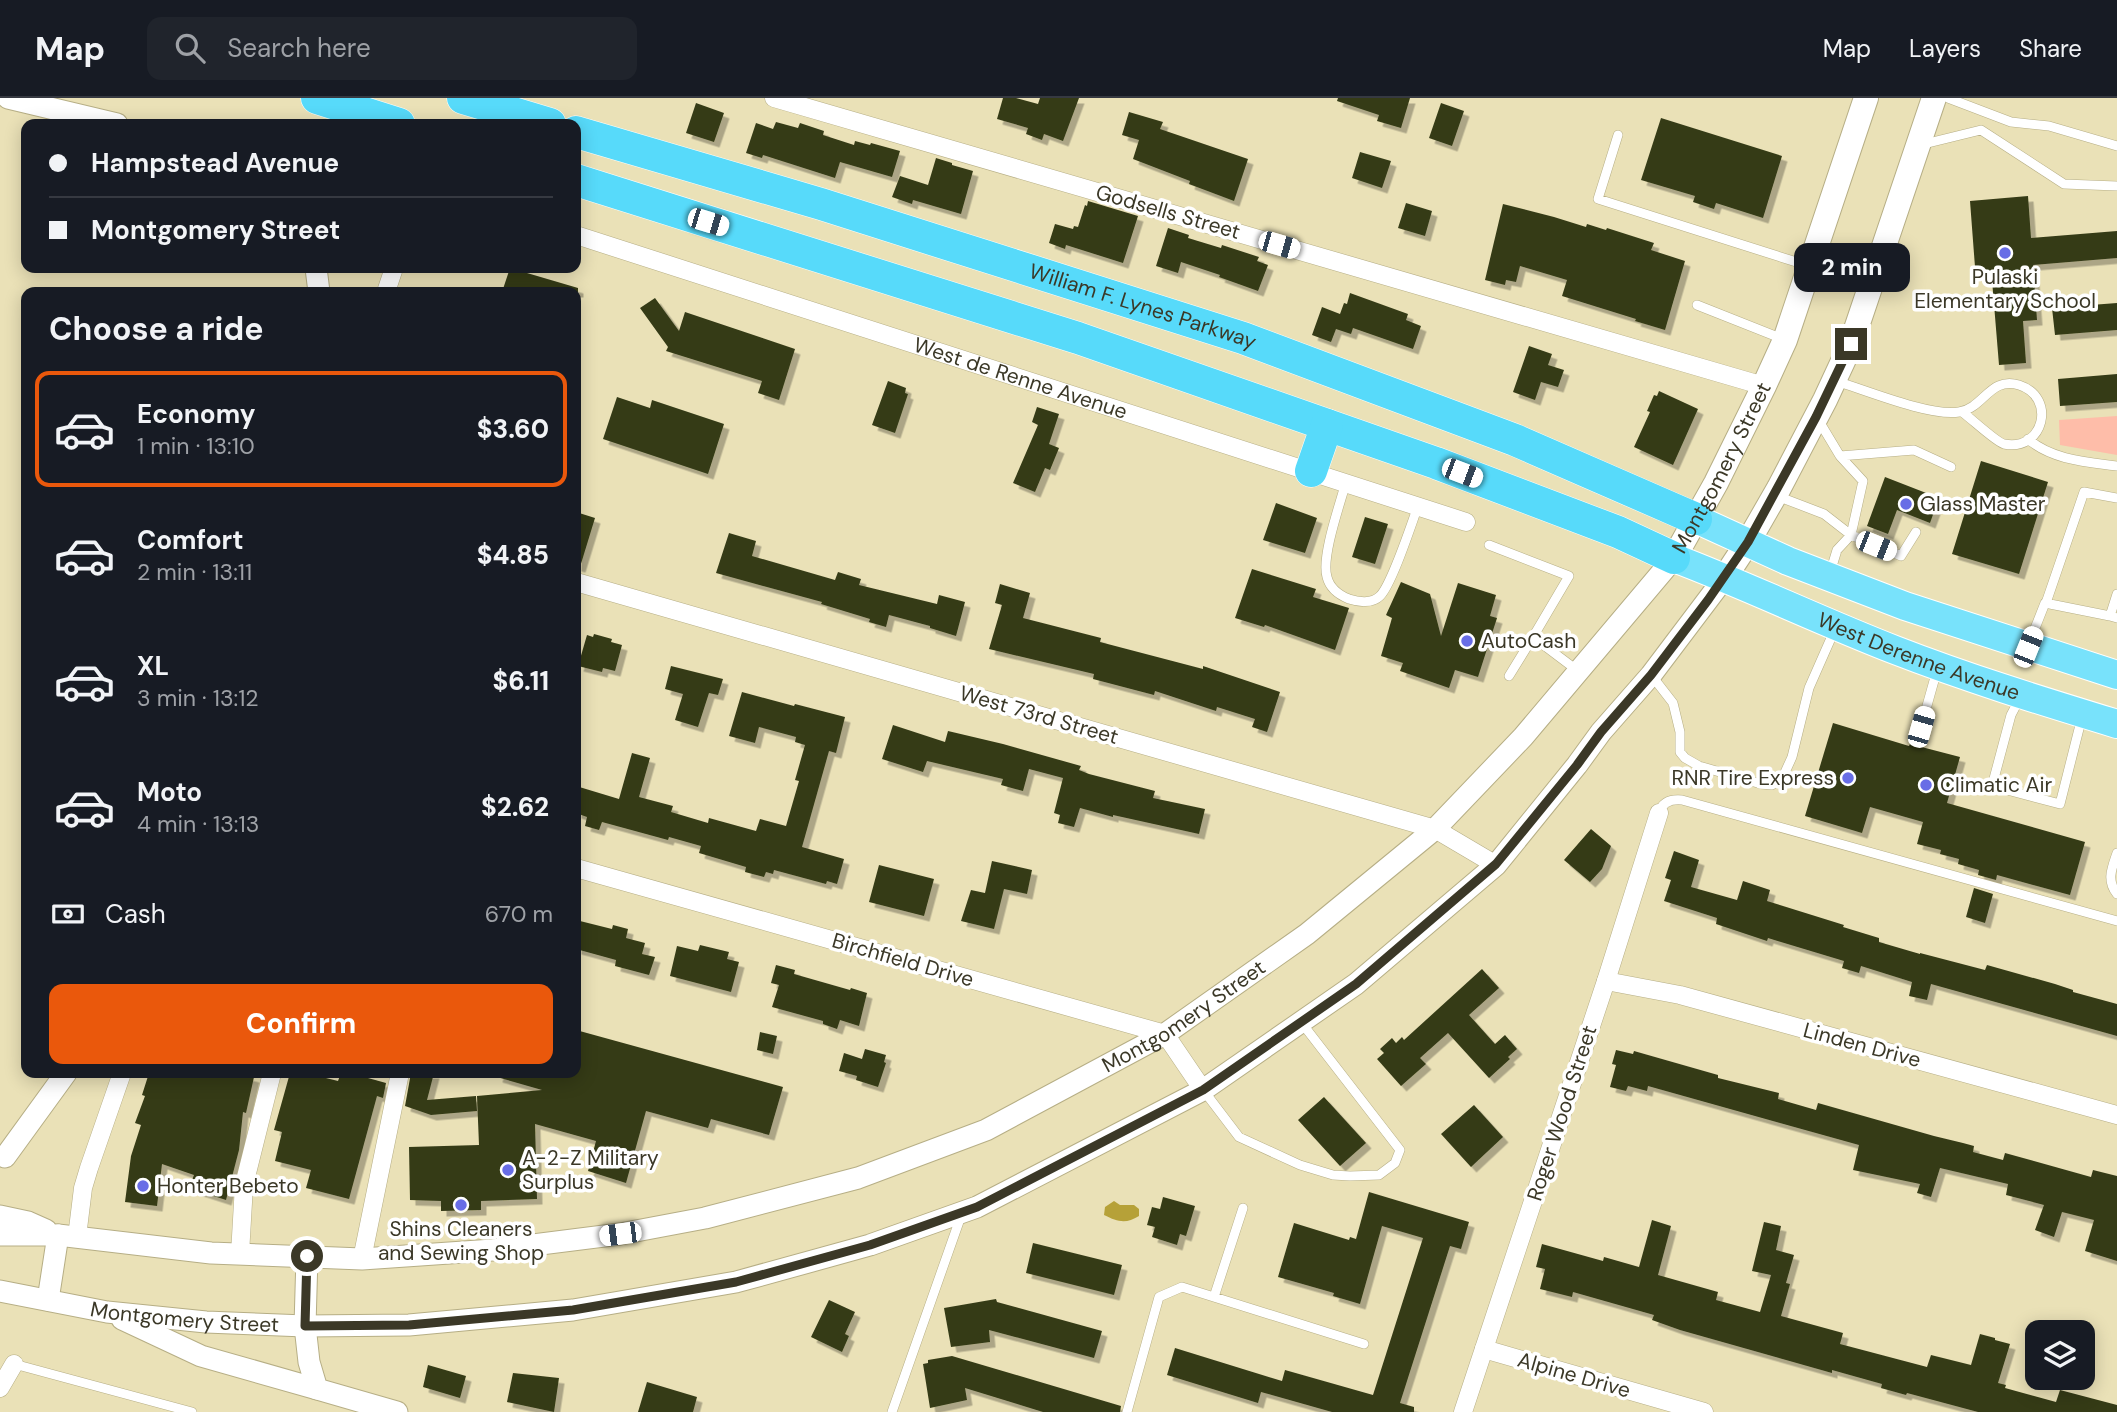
<!DOCTYPE html>
<html lang="en">
<head>
<meta charset="utf-8">
<style>
  :root { --surface:#171b24; --page:#20242c; --text:#f1f3f6; --muted:#9ea1a6; --line:#363941; --accent:#ea580c }
  body { margin:0; font-family:"DM Sans",sans-serif; background:var(--page); color:var(--text); height:100vh; display:flex; flex-direction:column; font-size:26px; white-space:nowrap }
  * { box-sizing:border-box; margin:0 }
  p { font-size:23px; color:var(--muted) }
  .icon { flex:none; width:38px; height:38px; fill:none; stroke:currentColor; stroke-width:2; stroke-linecap:round; stroke-linejoin:round }
  .map { position:relative; flex:1; overflow:hidden }
  .details { position:absolute; left:21px; top:189px; width:560px; height:791px; display:flex; flex-direction:column; background:var(--surface); border-radius:14px; box-shadow:0 4px 18px #0003 }
  .details>* { flex:none }
  .hud { position:absolute; left:21px; top:21px; width:560px; height:154px; border-radius:14px; box-shadow:0 4px 18px #0003; display:grid; align-content:center; height:154px; padding:0 28px; background:var(--surface) }
  .fabs { position:absolute; left:2025px; top:1222px; display:grid; gap:14px }
  .fabs a { display:grid; place-items:center; width:70px; height:70px; border-radius:14px; background:var(--surface); box-shadow:0 4px 18px #0003; font-size:35px }
  .end { position:absolute; width:32px; height:32px; margin:-16px; border:9px solid #3b3827; background:#fff; box-shadow:0 0 0 4px #fff }
  .from { border-radius:50% }
  .bubble { position:absolute; height:49px; border-radius:14px; background:var(--surface); box-shadow:0 4px 18px #0003; font-size:23px; font-weight:800; line-height:49px; text-align:center }
  .car { position:absolute; width:21px; height:42px; margin:-21px -10px; border-radius:9px; box-shadow:0 0 5px 2px #0007; background:linear-gradient(#fff 24%,#345 0 40%,#fff 0 76%,#345 0 86%,#fff 0) }
  .hud b { display:flex; align-items:center; gap:24px; height:66px; font-size:26px }
  .hud b+b { border-top:2px solid var(--line) }
  .hud i { width:18px; height:18px; background:var(--text) }
  ul { padding:0; list-style:none }
  li { display:flex; align-items:center; gap:21px; height:116px; margin:0 14px 10px; padding:0 14px; border:4px solid transparent; border-radius:14px }
  li div { flex:1 }
  li b { display:block; font-size:26px }
  li em { font-style:normal; font-weight:800 }
  li.active { border-color:var(--accent) }
  li>.icon { width:63px; height:63px; stroke-width:1.5 }
  h2 { padding:0 28px; font-size:32px; line-height:84px }
  .pay { display:flex; align-items:center; gap:18px; height:77px; padding:0 28px; font-size:26px }
  .pay p { margin-inline-start:auto }
  .cta { display:flex; gap:14px; margin-top:auto; padding:14px 28px }
  .cta a { flex:1; height:80px; border-radius:14px; background:var(--accent); color:#fff; font-size:28px; font-weight:800; line-height:80px; text-align:center }
  header { display:flex; align-items:center; gap:42px; box-sizing:border-box; height:98px; padding:0 35px; background:var(--surface); border-bottom:2px solid var(--line) }
  header strong { font-size:33px }
  nav { display:flex; gap:38px; margin-inline-start:auto; font-size:24px }
  .search { width:490px; height:63px; background:var(--page); display:flex; align-items:center; gap:18px; box-sizing:border-box; padding:0 24px; border-radius:14px; color:var(--muted); font-size:26px }
  .map>svg:first-child { display:block }
</style>
</head>
<body>
<header>
<strong>Map</strong>
<div class="search"><svg class="icon" aria-label="search" viewBox="0 0 24 24"><circle cx="10" cy="10" r="6"/><path d="M15 15l6 6"/></svg>Search here</div>
<nav><a>Map</a><a>Layers</a><a>Share</a></nav>
</header>
<div class="map">
<svg width="2117" height="1314" viewBox="0 0 2117 1314">
  <defs>
    <filter id="shadow"><feDropShadow dx="5.5" dy="5.5" stdDeviation="0" flood-color="#0004"/></filter>
  </defs>
  <rect width="100%" height="100%" fill="#eae1b7"/>
  <path fill="#febda9" d="M2117,318v39l-57,-10 -1,-25z"/>
  <path fill="#b6a138" d="M1114,1103l6,4h14l5,4v7c-13,8 -21,6 -35,-1l1,-8z"/>
  <path fill="#353b17" filter="url(#shadow)" d="M1003,0h13l22,6 2,-6h39l-16,43 -19,-7 -2,6 -16,-6 2,-6 -31,-9z
    M1338,0h72l-9,30 -24,-7 2,-6 -42,-14z
    M696,5l28,10 -10,29 -28,-9z
    M1441,5l23,8 -12,35 -23,-8z
    M1129,14l34,10 -3,7 88,30 -14,42 -45,-17 1,-3 -57,-22 6,-19 -17,-5z
    M1661,20l121,38 -19,62 -47,-15 -2,6 -21,-7 2,-6 -54,-16z
    M776,24l22,6 2,-5 24,8 -1,4 31,10 1,-4 15,4 1,-2 29,8 -8,26 -52,-15 -5,16 -72,-23 -1,3 -16,-5 10,-30 17,6z
    M1360,54l31,9 -9,27 -30,-10z
    M936,60l16,5v2l21,6 -12,43 -48,-14 -1,4 -20,-7 8,-21 28,9z
    M2028,98l3,42 86,-7v27l-84,7 4,55 -14,1 3,42 -27,2 -7,-85 -9,1 -1,-15 -7,1 -5,-66z
    M1088,103l50,15 -15,47 -57,-18 -1,4 -16,-6 6,-19 18,5 1,-3 4,1 7,-22 2,1z
    M1406,105l26,8 -7,25 -27,-8z
    M1503,106l51,13 32,10 1,-3 19,6 1,-2 47,15 -3,7 34,11 -20,69 -30,-9 1,-2 -74,-23 5,-16 -47,-14 -4,16 -10,-2 -1,5 -20,-5z
    M1168,130l21,7 -1,3 33,10 1,-3 37,12 -2,4 11,4 -10,26 -39,-14 1,-2 -39,-13 -3,11 -22,-7z
    M510,170l68,20v4h-76z
    M1350,195l58,21 -2,6 15,6 -8,23 -60,-21 -2,6 -15,-5 -5,13 -19,-7 10,-28 18,7 4,-11 3,1z
    M655,200l24,33 6,-19 110,37 -16,51 -21,-7 4,-12 -96,-30 2,-4 -28,-39z
    M2117,205v27l-62,5 -3,-27z
    M1529,248l23,8 -4,11 16,5 -6,17 -17,-5 -6,18 -22,-8z
    M2117,276v28l-57,4 -2,-27z
    M888,283l18,7 -1,5 3,1 -13,39 -23,-8z
    M1659,293l39,18 -25,56 -39,-18 16,-35 -3,-1 7,-16 3,1z
    M617,299l33,11 2,-8 72,24 -16,50 -105,-35z
    M1037,309l22,7 -10,30 10,4 -9,22 -5,-2 -10,24 -22,-9 25,-58 -6,-3z
    M1981,363l67,21 -29,92 -67,-20z
    M1885,379l54,21 -9,25 -33,-13 -9,24 -21,-8z
    M1276,405l41,15 -12,35 -42,-13z
    M576,414l19,6 -15,49 -4,-1z
    M1365,419l23,7 -13,40 -23,-7z
    M729,435l27,8 -4,15 83,24 3,-8 23,7 -2,6 78,19 2,-9 26,7 -9,34 -26,-8v-2l-41,-11 -3,12 -17,-5 1,-3 -49,-15 1,-2 -106,-29z
    M1252,471l64,20 -3,8 36,11 -14,42 -70,-25 -1,2 -29,-9z
    M1401,484l29,12 11,42 17,-53 38,12 -6,21 7,2 -19,59 -23,-7 -6,18 -49,-17 3,-8 -22,-7 11,-38 -6,-3z
    M1000,486l30,9 -7,25 78,20 -1,4 103,27v-3l77,26 -13,40 -15,-5 3,-8 -38,-12 -1,4 -61,-20 -1,4 -61,-16 1,-5 -105,-25 13,-44 -7,-2z
    M594,536l18,5 -1,3 11,3 -7,26 -12,-3 -1,4 -24,-6 9,-31 6,2z
    M671,568l52,13 -5,16 -9,-2 -11,34 -23,-7 8,-26 -18,-5z
    M742,594l52,14 1,-2 50,13 -9,36 -7,-2 -27,96 42,12 -7,25 -10,-3 -1,3 -52,-14 -1,4 -7,-2 -2,5 -19,-5 1,-5 -47,-14 2,-7 -32,-9 -1,3 -66,-18 -3,8 -14,-4 2,-9 -11,-4v-27l43,13 13,-46 18,5 -11,39 34,9 -2,6 37,11 1,-5 47,13 4,-12 26,7 13,-45 -4,-1 10,-35 -10,-3 1,-5 -37,-10 -4,16 -26,-7z
    M1833,625l76,23 1,-2 50,13 -13,46 138,39 -15,53 -73,-20 -1,5 -18,-5 1,-5 -21,-6 1,-5 -19,-5 1,-4 -24,-6 6,-22 -53,-15 -8,26 -57,-17z
    M893,627l52,17 3,-11 55,13 78,22 -2,4 10,4 66,17 -2,7 52,11 -6,25 -86,-19v2l-33,-9 -6,19 -16,-4 2,-8 -6,-2 9,-35 -34,-9 -6,22 -22,-6 2,-6 -76,-18 -4,11 -41,-13z
    M1591,731l20,17 -9,23 -12,13 -26,-22z
    M1674,753l25,9 -8,27 46,13 6,-19 27,9 -3,11 77,24 -1,2 36,11v4l41,12v-1l65,17 2,-5 68,19 18,6v2l44,12v32l-186,-52 -4,16 -18,-4 3,-14 -51,-16 -2,7 -17,-5 2,-7 -76,-23 -1,3 -51,-17 1,-6 -53,-17 7,-21 -6,-2z
    M992,763l40,9 -5,24 -23,-5 -10,40 -33,-8 10,-31 14,3z
    M879,767l55,14 -10,37 -55,-14z
    M1974,790l19,6 -8,29 -19,-6z
    M576,822l36,9 1,-4 15,4 -2,9 19,5 -3,11 13,3 -6,18 -34,-9 1,-6 -40,-11z
    M700,847l29,7 -2,7 12,3 -8,30 -61,-16 7,-30 21,5z
    M776,867l19,5 -1,4 56,16 1,-2 16,5 -8,33 -19,-6 -3,9 -14,-5v-3l-51,-14 7,-22 -8,-2z
    M1482,871l17,19 -30,27 26,29 10,-9 12,14 -9,8 2,2 -21,19 -41,-45 -28,25 6,6 -25,22 -24,-27 7,-6 -4,-4 12,-11 4,5 6,-6 2,3z
    M576,932l207,57 -14,48 -58,-16 -3,9 -62,-17 -20,72 -38,-12 8,-30 -61,-17 2,75 -56,2v9l-40,1v-10l-31,-1 -1,-53 70,-2 -2,-49 65,-6 -45,-13 1,-4h78z
    M760,934l17,4 -4,18 -16,-4z
    M865,951l21,6 -2,7 2,1 -8,24 -22,-7 1,-4 -18,-5 5,-18 18,6z
    M1616,952l17,4 1,-3 84,24v3l61,15 -1,6 38,11 2,-7 116,33 29,7 11,3 -1,6 30,8 2,-7 86,24 2,-7 24,6v85l-32,-10 9,-31 -32,-8 -8,25 -19,-7 9,-25 -38,-10 2,-11 -68,-16 -9,29 -14,-4 3,-9 -67,-14 6,-25 -211,-59 -1,5 -19,-5 -2,5 -16,-4 6,-22 -4,-1z
    M149,975h89l16,4 -8,36 -3,-1 -4,38 -13,50 -37,-12 5,-13 -32,-11 -5,42 -32,-4 6,-46 10,-31 -6,-2 10,-27 -3,-1z
    M290,975h16l32,8 3,-8h9l36,10 -3,15 -6,-2 -28,103 -43,-11 5,-18 -36,-9 7,-29 -8,-2z
    M411,975h23l-7,27 49,-4 1,15 -46,4 -26,-9z
    M1324,999l42,46 -26,23 -42,-46z
    M1474,1007l29,32 -32,30 -30,-33z
    M1369,1094l100,30 -8,27 -11,-3 -50,157 14,4v5h-82l-71,-20 -3,11 -91,-28 8,-27 107,33 3,-11 88,25 50,-157 -41,-12 -22,78 -27,-8 1,-3 -56,-16 16,-54 55,17 1,-3 6,2z
    M1163,1099l32,9 -9,30 -6,-2 -3,11 -25,-8 3,-10 -8,-2 5,-18 8,2z
    M1652,1122l19,6 -13,49 60,17 -2,8 44,12 11,-37 -19,-4 12,-49 17,4 -5,24 18,5 -8,28 4,1 -9,32 62,17 -3,11 87,23 4,-12 40,10 9,-31 15,4v2l15,4 -12,39 8,2 -1,3 51,14 4,-12 57,15v7h-139l-71,-19 -1,2 -25,-7 1,-4 -50,-14v3l-152,-43 -28,-10 2,-5 -81,-23 -1,5 -32,-8 5,-20 -9,-2 6,-23 61,17 1,-4 35,10z
    M1033,1145l89,22 -8,30 -88,-22z
    M996,1201l1,3 105,29 -8,27 -105,-28 1,12 -39,5 -7,-39z
    M829,1202l26,12 -10,22 4,2 -7,16 -31,-15z
    M952,1258l169,50 -1,6h-77l-78,-24 2,12 -37,8 -7,-44 5,-1v-3z
    M428,1267l38,11 -6,22 -37,-11z
    M513,1275l46,5 -5,34 -47,-10z
    M647,1284l50,15 -4,15h-55z"/>
  <g fill="none" stroke-linecap="round" stroke-linejoin="round">
    <defs>
      <path id="service" d="M1948,0l63,24 38,4 68,20
        M1618,37l-20,64 211,67
        M1924,46l57,-14 83,54 53,2
        M1697,207l86,34
        M1836,283c29,9 95,36 123,31 25,-4 31,-36 60,-27 38,12 25,67 -15,59 -8,-2 -32,-25 -42,-32
        M1819,323l21,35 74,-6 37,17
        M2028,341c24,21 59,23 89,27
        M1346,384c-6,22 -25,75 -19,95 3,12 12,18 22,22 9,3 23,5 31,-3 12,-12 31,-71 38,-90
        M1777,398l47,18 27,21 50,21 15,-24
        M1489,447l80,31 -36,61 45,34
        M1830,475l7,-23 14,-15 12,-54 -23,-25
        M2117,496l-7,22 7,2
        M2046,505l38,-111 33,6
        M2030,543l15,-38 65,13
        M1509,578l24,-39
        M1652,578l21,27 7,29v20l5,6 14,8 62,18 11,1 10,-6 10,-22 17,-69 26,-59
        M2021,598l-10,19 -19,71 68,18 22,-87
        M1921,629l16,-57
        M1659,715c3,-11 12,-14 23,-13l435,121
        M2117,755c-5,15 -11,27 0,41
        M1204,993l35,46 61,28 33,10 17,1 29,-1 16,-12 5,-13 -99,-128
        M1214,1199l29,-89
        M14,1266l178,48
        M892,1314l69,-196
        M1127,1314l32,-115 23,-10 182,57"/>
      <g id="minor">
        <path d="M774,0l990,288"/>
        <path id="s1" d="M576,137l890,287"/>
        <path d="M386,194l8,-24"/>
        <path d="M576,484l859,247 61,36"/>
        <path d="M576,770l589,166 38,56"/>
        <path d="M1606,883l74,14 437,120"/>
        <path d="M77,1139l6,-49 6,-20 33,-95"/>
        <path d="M240,1156l4,-69 28,-112"/>
        <path d="M362,1161l38,-186"/>
        <path d="M1484,1251l220,63"/>
        <path d="M0,1290l14,-24"/>
        <path d="M1463,1314l143,-431 53,-168"/>
      </g>
      <g id="tertiary">
        <path d="M8,0l109,26"/>
        <path d="M316,170l3,24"/>
        <path d="M5,1059l61,-84"/>
        <path d="M0,1118l28,6 18,8"/>
        <path id="s2" d="M0,1137h58l153,18 151,6 131,-9 127,-16 85,-16 153,-40 128,-48 179,-96 142,-100 128,-105 88,-92 151,-179"/>
        <path d="M307,1158l-2,70 4,36 8,27 80,23"/>
        <path id="s3" d="M0,1193l107,21 99,10 99,4 104,-1 164,-15 163,-28 134,-37 107,-38 226,-117 153,-106 140,-119 81,-100 24,-33 50,-57 74,-98"/>
        <path d="M48,1202l10,-65"/>
        <path d="M122,1221l79,37 116,33"/>
      </g>
      <g id="secondary">
        <path id="s4" d="M1674,460l42,-75 48,-97 21,-46 81,-242"/>
        <path d="M1725,479l23,-35 31,-54 46,-88 26,-56 83,-246"/>
      </g>
      <g id="trunk">
        <path d="M1696,421l92,42 117,45 212,69"/>
        <path id="s5" d="M1674,460c74,28 146,63 221,92 72,28 147,51 222,74"/>
      </g>
      <g id="motorway">
        <path d="M317,0l82,26"/>
        <path d="M463,0l87,26"/>
        <path id="s6" d="M576,34l245,72 422,134 272,102 181,79"/>
        <path d="M576,82l502,158 358,125 182,69 56,26"/>
        <path d="M1311,373l16,-46"/>
      </g>
    </defs>
    <use href="#service" stroke="#b6ae85" stroke-width="10"/>
    <use href="#minor" stroke="#b6ae85" stroke-width="19"/>
    <use href="#tertiary" stroke="#b6ae85" stroke-width="23"/>
    <use href="#secondary" stroke="#b6ae85" stroke-width="26"/>
    <use href="#trunk" stroke="#fff" stroke-width="30"/>
    <use href="#motorway" stroke="#fff" stroke-width="33"/>
    <use href="#service" stroke="#fff" stroke-width="9"/>
    <use href="#minor" stroke="#fff" stroke-width="18"/>
    <use href="#tertiary" stroke="#fff" stroke-width="21"/>
    <use href="#secondary" stroke="#fff" stroke-width="24"/>
    <use href="#trunk" stroke="#78e2fb" stroke-width="28"/>
    <use href="#motorway" stroke="#57dafa" stroke-width="32"/>
  </g>
  <g fill="none" stroke-linecap="round" stroke-linejoin="round">
    <path stroke="#3b3827" stroke-width="9" d="M307,1158l-2,70 104,-1 164,-15 163,-28 134,-37 107,-38 226,-117 153,-106 140,-120 81,-99 24,-33 50,-57 57,-75 40,-58 68,-125 35,-73"/>
  </g>
  <g fill="#686de6" stroke="#fff" stroke-width="2.5">
    <circle cx="2005" cy="155" r="7"/>
    <circle cx="1906" cy="406" r="7"/>
    <circle cx="1467" cy="543" r="7"/>
    <circle cx="1848" cy="680" r="7"/>
    <circle cx="1926" cy="687" r="7"/>
    <circle cx="508" cy="1072" r="7"/>
    <circle cx="143" cy="1088" r="7"/>
    <circle cx="461" cy="1107" r="7"/>
  </g>
  <g text-anchor="middle" stroke-width="7" stroke-linejoin="round" paint-order="stroke">
    <g font-size="21" fill="#3b3827" stroke="#fff">
      <text transform="translate(1168 114) rotate(16)" y="7">Godsells Street</text>
      <text dy="7" stroke="none"><textPath href="#s6" startOffset="593">William F. Lynes Parkway</textPath></text>
      <text dy="7" stroke="none"><textPath href="#s1" startOffset="467">West de Renne Avenue</textPath></text>
      <text dy="7" stroke="none"><textPath href="#s4" startOffset="102">Montgomery Street</textPath></text>
      <text dy="7" stroke="none"><textPath href="#s5" startOffset="264">West Derenne Avenue</textPath></text>
      <text transform="translate(1039 617) rotate(16)" y="7">West 73rd Street</text>
      <text transform="translate(903 862) rotate(16)" y="7">Birchfield Drive</text>
      <text dy="7" stroke="none"><textPath href="#s2" startOffset="1232">Montgomery Street</textPath></text>
      <text transform="translate(1862 947) rotate(15)" y="7">Linden Drive</text>
      <text transform="translate(1562 1015) rotate(-72)" y="7">Roger Wood Street</text>
      <text dy="7" stroke="none"><textPath href="#s3" startOffset="187">Montgomery Street</textPath></text>
      <text transform="translate(1574 1277) rotate(16)" y="7">Alpine Drive</text>
    </g>
    <g font-size="21" fill="#3b3827" stroke="#fff" text-anchor="start">
      <text x="2005" y="186" text-anchor="middle">Pulaski<tspan x="2005" dy="24">Elementary School</tspan></text>
      <text x="1920" y="413">Glass Master</text>
      <text x="1481" y="550">AutoCash</text>
      <text x="1834" y="687" text-anchor="end">RNR Tire Express</text>
      <text x="1940" y="694">Climatic Air</text>
      <text x="522" y="1067">A-2-Z Military<tspan x="522" dy="24">Surplus</tspan></text>
      <text x="157" y="1095">Honter Bebeto</text>
      <text x="461" y="1138" text-anchor="middle">Shins Cleaners<tspan x="461" dy="24">and Sewing Shop</tspan></text>
    </g>
  </g>
</svg>
<div class="fabs">
<a><svg class="icon" aria-label="layers" viewBox="0 0 24 24"><path d="M12 4l9 5-9 5-9-5zM3 14l9 5 9-5"/></svg></a>
</div>
<i class="end from" style="left:307px;top:1158px"></i>
<i class="end" style="left:1851px;top:246px"></i>
<div class="bubble" style="left:1794px;top:145px;width:116px">2 min</div>
<i class="car" style="left:708px;top:124px;rotate:107deg"></i>
<i class="car" style="left:1279px;top:147px;rotate:106deg"></i>
<i class="car" style="left:1462px;top:375px;rotate:111deg"></i>
<i class="car" style="left:1876px;top:448px;rotate:112deg"></i>
<i class="car" style="left:2028px;top:549px;rotate:22deg"></i>
<i class="car" style="left:1921px;top:629px;rotate:16deg"></i>
<i class="car" style="left:620px;top:1136px;rotate:263deg"></i>
<div class="hud">
<b><i class="from"></i>Hampstead Avenue</b>
<b><i></i>Montgomery Street</b>
</div>
<section class="details">
<h2>Choose a ride</h2>
<ul>
<li class="active"><svg class="icon" aria-label="car" viewBox="0 0 24 24"><path d="M5 17H2v-5l4-1 3-4h7l3 4 3 1v5h-3M9 17h6M6 11h13"/><circle cx="7" cy="17" r="2"/><circle cx="17" cy="17" r="2"/></svg><div><b>Economy</b><p>1 min · 13:10</p></div><em>$3.60</em></li>
<li><svg class="icon" aria-label="car" viewBox="0 0 24 24"><path d="M5 17H2v-5l4-1 3-4h7l3 4 3 1v5h-3M9 17h6M6 11h13"/><circle cx="7" cy="17" r="2"/><circle cx="17" cy="17" r="2"/></svg><div><b>Comfort</b><p>2 min · 13:11</p></div><em>$4.85</em></li>
<li><svg class="icon" aria-label="car" viewBox="0 0 24 24"><path d="M5 17H2v-5l4-1 3-4h7l3 4 3 1v5h-3M9 17h6M6 11h13"/><circle cx="7" cy="17" r="2"/><circle cx="17" cy="17" r="2"/></svg><div><b>XL</b><p>3 min · 13:12</p></div><em>$6.11</em></li>
<li><svg class="icon" aria-label="car" viewBox="0 0 24 24"><path d="M5 17H2v-5l4-1 3-4h7l3 4 3 1v5h-3M9 17h6M6 11h13"/><circle cx="7" cy="17" r="2"/><circle cx="17" cy="17" r="2"/></svg><div><b>Moto</b><p>4 min · 13:13</p></div><em>$2.62</em></li>
</ul>
<div class="pay"><svg class="icon" aria-label="cash" viewBox="0 0 24 24"><path d="M3 7h18v10H3z"/><circle cx="12" cy="12" r="2"/></svg>Cash<p>670 m</p></div>
<div class="cta"><a>Confirm</a></div>
</section>
</div>
</body>
</html>
